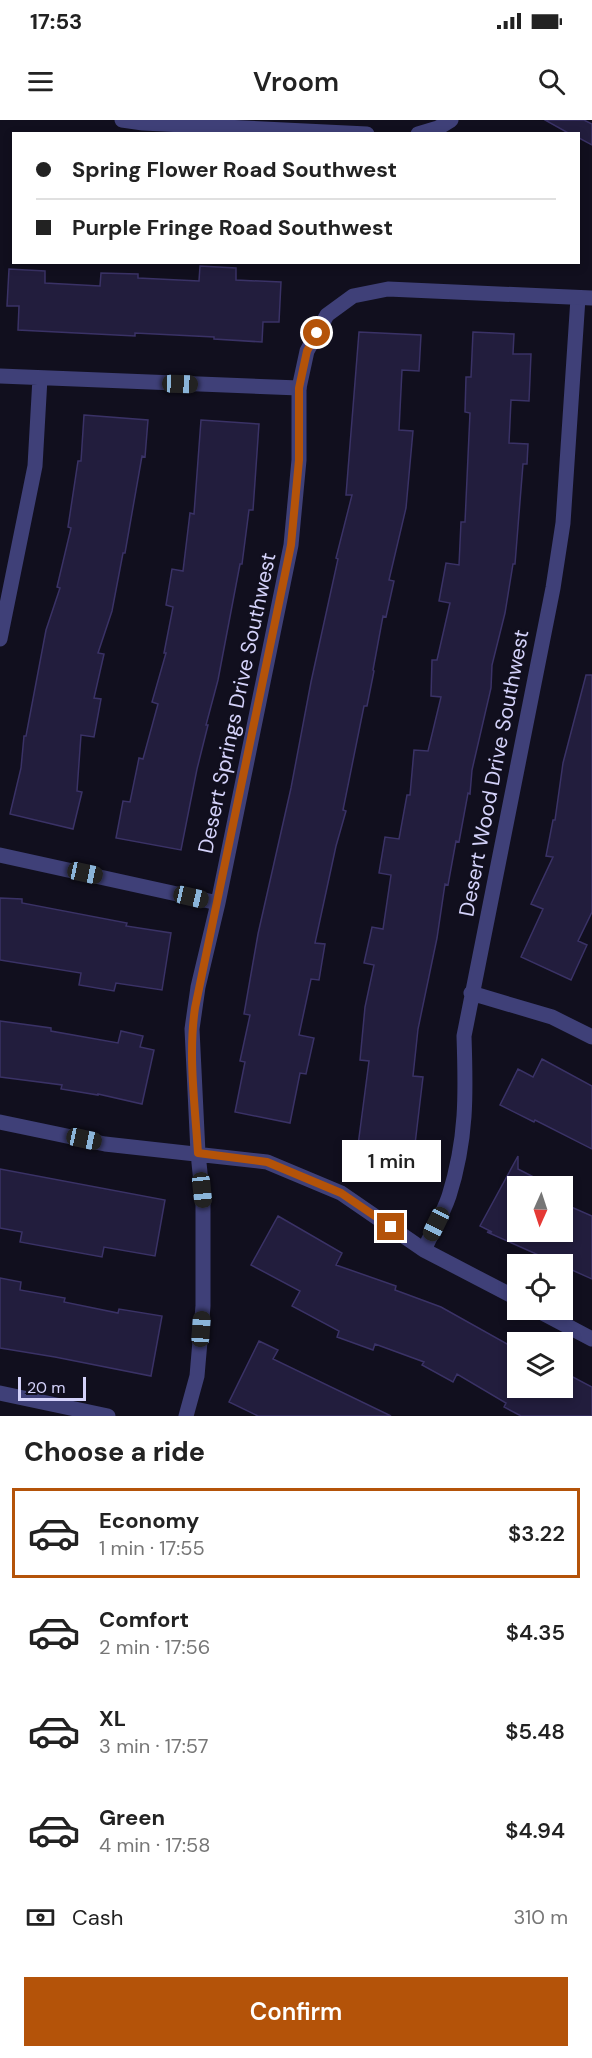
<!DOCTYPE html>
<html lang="en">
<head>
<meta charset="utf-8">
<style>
  :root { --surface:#fff; --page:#f6f6f6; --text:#222; --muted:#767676; --line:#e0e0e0; --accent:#b45309 }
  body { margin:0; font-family:"DM Sans",sans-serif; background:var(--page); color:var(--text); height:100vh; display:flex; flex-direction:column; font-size:22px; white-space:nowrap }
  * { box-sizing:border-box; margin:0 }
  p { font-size:20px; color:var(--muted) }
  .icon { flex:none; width:33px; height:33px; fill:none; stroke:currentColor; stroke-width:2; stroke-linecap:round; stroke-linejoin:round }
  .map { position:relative; height:1296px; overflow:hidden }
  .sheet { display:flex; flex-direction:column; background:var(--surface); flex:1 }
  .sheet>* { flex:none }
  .top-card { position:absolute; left:12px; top:12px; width:568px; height:132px; border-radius:0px; box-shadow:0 3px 9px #0003; display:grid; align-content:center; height:132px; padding:0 24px; background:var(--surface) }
  .needle { width:39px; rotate:183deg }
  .tools { position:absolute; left:507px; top:1056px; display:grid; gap:12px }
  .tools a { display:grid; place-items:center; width:66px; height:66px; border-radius:0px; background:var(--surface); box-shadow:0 3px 9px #0003; font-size:30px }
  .scale { position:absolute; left:18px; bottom:15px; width:68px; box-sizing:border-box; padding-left:6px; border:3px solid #d4d2fa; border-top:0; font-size:16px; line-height:21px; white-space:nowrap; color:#d4d2fa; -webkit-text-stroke:4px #110f1e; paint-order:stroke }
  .end { position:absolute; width:27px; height:27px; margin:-14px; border:8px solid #b45309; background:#fff; box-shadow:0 0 0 3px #fff }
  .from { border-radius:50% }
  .bubble { position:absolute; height:42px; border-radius:0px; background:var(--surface); box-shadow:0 3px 9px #0003; font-size:20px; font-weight:600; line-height:42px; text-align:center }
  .car { position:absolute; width:18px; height:36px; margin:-18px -9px; border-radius:8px; box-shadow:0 0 4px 2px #0007; background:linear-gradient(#222 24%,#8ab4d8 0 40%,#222 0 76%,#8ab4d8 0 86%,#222 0) }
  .top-card b { display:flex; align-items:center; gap:21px; height:57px; font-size:22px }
  .top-card b+b { border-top:2px solid var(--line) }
  .top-card i { width:15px; height:15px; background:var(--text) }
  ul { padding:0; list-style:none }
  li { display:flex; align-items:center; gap:18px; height:90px; margin:0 12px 9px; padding:0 12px; border:3px solid transparent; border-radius:0px }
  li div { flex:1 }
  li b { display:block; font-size:22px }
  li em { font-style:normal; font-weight:600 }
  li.selected { border-color:var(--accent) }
  li>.icon { width:54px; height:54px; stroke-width:1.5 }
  h2 { padding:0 24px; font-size:27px; line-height:72px }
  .pay { display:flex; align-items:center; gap:15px; height:66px; padding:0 24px; font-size:22px }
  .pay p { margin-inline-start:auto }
  .button { display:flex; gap:12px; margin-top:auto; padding:12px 24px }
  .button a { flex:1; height:69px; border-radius:0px; background:var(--accent); color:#fff; font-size:24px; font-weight:600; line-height:69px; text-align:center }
  .status { display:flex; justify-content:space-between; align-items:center; height:42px; padding:0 30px; background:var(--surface); direction:ltr }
  .status svg { height:16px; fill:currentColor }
  header { display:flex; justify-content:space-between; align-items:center; height:78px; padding:0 24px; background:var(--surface); font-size:27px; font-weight:600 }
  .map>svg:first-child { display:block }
</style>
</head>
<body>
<div class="status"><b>17:53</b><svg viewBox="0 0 49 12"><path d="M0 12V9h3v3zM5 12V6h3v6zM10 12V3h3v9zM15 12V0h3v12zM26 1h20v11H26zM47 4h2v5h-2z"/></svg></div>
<header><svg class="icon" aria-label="menu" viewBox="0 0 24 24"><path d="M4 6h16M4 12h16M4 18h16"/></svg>Vroom<svg class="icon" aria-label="search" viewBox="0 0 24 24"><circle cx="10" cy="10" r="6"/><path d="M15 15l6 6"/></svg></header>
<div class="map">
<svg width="592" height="1296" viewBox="0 0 592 1296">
  <rect width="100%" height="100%" fill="#110f1e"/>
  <path fill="#221d3d" stroke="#3a3266" stroke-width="1.5" d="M545,0h39l8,4v21l-13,-7v-4h-9z
    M200,146l36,2v12l45,2 -2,40h-16l-1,20 -48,-3v-2l-79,-4v3l-117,-6 1,-24h-12l2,-37 36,2v12l55,3 1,-13 37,1v4l61,3z
    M359,212l62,3 -2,36 -17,-1 -3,60 14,1 -7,77 -17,72 5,1 -8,36 -3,-1 -10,54 1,1 -7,35h-3l-21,104 3,1 -10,35 -21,97 10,1 -6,36 -8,-1 -12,56 15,3 -8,36 -6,-1 -10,50 -55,-11 10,-50 -5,-1 10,-46 -6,-1 14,-80 33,-146 20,-106 27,-123 -2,-1 16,-63h-6z
    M473,212l41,2 -1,20h18l-2,47 -18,-1 -2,43 19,1 -1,20h-4l-8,100h-2l-8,49 -13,52 -1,23 -19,82 -2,24 -2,-1 -9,49 -3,-1 -8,44 -3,-1 -8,54 -19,91 -5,47 10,1 -10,84 -56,-8 12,-92 -9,-1 5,-53 9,-42 -10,-2 8,-36 11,2 8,-54 -12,-2 6,-36 14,2 8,-44h3l4,-45 14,1 13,-54 -10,-1 1,-36h5l13,-57 -11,-2 7,-38 13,2 2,-43h4l5,-109 -5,-1 1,-35h5z
    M84,295l64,5 -3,37 -3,-1 -17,97h-2l-11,58 -14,42 6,1 -10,44 7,1 -7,38 -13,-2 -4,56 5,1 -9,37 -63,-15 11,-46 3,-32h2l20,-106 14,-42 -3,-1 14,-59 -3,-1 10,-66h3z
    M201,300l58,4 -6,86h-4l-7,54h-2l-22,116 -12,45h2l-11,44 -16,81 -65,-12 7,-37 7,1 9,-44 4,1 15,-55 -6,-2 14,-49h-2l9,-46 -7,-2 6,-36 11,2 7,-58 4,1z
    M586,555h6v237l-14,29 9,4 -16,35 -50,-23 22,-48 -12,-5 22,-47 -7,-1 7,-36h2l8,-57z
    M0,778l22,1v4l105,20 -1,3 45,7 -9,57 -46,-7 -2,8 -35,-6 2,-12 -81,-13z
    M0,901l51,7v3l67,12 3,-12 22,5 -3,11 14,3 -12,54 -44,-10v1l-37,-6 1,-4 -62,-8z
    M542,939l50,27v63l-57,-29 -1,2 -34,-17 18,-36 15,8z
    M518,1036v13l33,17h-33v46h44v-29l30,13v63l-105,-47h5l-12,-6z
    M0,1049l165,31 -10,56 -51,-9 -2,10 -82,-15 2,-10 -22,-4z
    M278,1096l64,37 -6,12 60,21 -1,4 46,17 77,43v38h44v-13l7,4 2,-3 21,11v29h-71l-17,-9 2,-4 -49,-29 -4,8 -31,-17 2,-3 -49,-18 -2,6 -36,-13 2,-6 -47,-25 8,-15 -49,-26z
    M0,1158l21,4 -1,8 45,8 -1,4 54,11 1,-4 43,7 -11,60 -96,-19 -55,-9z
    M259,1221l19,9 -5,9 118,57h-133l-29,-14z"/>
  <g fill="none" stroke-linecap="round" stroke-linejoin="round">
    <path stroke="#3f4078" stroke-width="15" d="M122,0l21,3 224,11
      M418,14l20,-6 13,-8
      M0,256l299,12v72l-8,85 -73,358 -20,84 -6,42 6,124 5,49v104l-6,70 -11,40
      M0,519l35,-173 5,-88
      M0,735l218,48
      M471,873l81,24 40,20
      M0,1002l105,22 162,18 74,31 83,57 94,49
      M424,1130c8,-18 19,-36 25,-54 18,-57 17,-102 15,-160l89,-448 10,-65 15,-225
      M537,1190l55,29
      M0,1273l108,23"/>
    <path stroke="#3f4078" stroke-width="15" d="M299,268l8,-37 20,-36 26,-19 35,-7 204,9"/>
  </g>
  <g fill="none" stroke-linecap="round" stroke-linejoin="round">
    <path stroke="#b45309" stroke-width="8" d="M317,213l-10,18 -8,37v72l-8,85 -96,463c-7,47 0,97 3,145l69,9 74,31 50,34"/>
  </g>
  <g text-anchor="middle" stroke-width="4.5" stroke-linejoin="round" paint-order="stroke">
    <g font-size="21" fill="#d4d2fa" stroke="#110f1e">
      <text transform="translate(237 583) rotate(-78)" y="7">Desert Springs Drive Southwest</text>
      <text transform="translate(494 653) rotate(-79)" y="7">Desert Wood Drive Southwest</text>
    </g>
  </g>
</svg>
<div class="tools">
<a><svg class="needle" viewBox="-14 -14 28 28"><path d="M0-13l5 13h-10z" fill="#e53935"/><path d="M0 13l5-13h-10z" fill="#767676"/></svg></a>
<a><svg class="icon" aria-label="locate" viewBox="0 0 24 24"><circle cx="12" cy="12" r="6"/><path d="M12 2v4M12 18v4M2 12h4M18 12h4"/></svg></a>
<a><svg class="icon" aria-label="layers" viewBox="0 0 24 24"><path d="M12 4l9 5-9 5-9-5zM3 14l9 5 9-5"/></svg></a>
</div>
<div class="scale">20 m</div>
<i class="end from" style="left:317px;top:213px"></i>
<i class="end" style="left:391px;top:1107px"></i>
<div class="bubble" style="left:342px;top:1020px;width:99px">1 min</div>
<i class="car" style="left:180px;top:264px;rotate:92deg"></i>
<i class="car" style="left:85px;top:753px;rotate:102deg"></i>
<i class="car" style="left:191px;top:777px;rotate:103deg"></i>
<i class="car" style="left:84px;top:1019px;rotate:102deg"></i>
<i class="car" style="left:202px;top:1070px;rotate:174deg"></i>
<i class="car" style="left:436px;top:1104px;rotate:206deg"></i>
<i class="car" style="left:201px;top:1209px;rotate:4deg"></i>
<div class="top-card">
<b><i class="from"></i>Spring Flower Road Southwest</b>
<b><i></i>Purple Fringe Road Southwest</b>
</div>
</div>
<section class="sheet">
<h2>Choose a ride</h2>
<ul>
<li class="selected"><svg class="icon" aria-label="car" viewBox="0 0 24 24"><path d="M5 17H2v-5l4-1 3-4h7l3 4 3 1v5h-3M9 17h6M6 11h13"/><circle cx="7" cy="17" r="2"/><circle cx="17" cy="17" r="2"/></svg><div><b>Economy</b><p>1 min · 17:55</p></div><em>$3.22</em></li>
<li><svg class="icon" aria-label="car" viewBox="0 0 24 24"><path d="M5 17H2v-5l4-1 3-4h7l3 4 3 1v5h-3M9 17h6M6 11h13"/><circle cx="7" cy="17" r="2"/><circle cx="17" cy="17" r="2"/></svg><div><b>Comfort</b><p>2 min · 17:56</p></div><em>$4.35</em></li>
<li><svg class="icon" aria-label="car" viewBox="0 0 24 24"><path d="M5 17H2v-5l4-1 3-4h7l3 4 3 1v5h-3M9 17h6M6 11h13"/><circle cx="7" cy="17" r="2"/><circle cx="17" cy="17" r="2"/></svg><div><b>XL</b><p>3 min · 17:57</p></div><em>$5.48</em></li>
<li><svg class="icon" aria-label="car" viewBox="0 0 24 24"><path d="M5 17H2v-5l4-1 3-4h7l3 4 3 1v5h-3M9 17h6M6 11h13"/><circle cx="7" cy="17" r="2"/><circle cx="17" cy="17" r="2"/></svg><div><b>Green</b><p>4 min · 17:58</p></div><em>$4.94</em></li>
</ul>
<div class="pay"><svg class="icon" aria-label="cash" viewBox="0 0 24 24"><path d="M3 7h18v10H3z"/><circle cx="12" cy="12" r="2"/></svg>Cash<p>310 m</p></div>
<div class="button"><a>Confirm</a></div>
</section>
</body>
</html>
